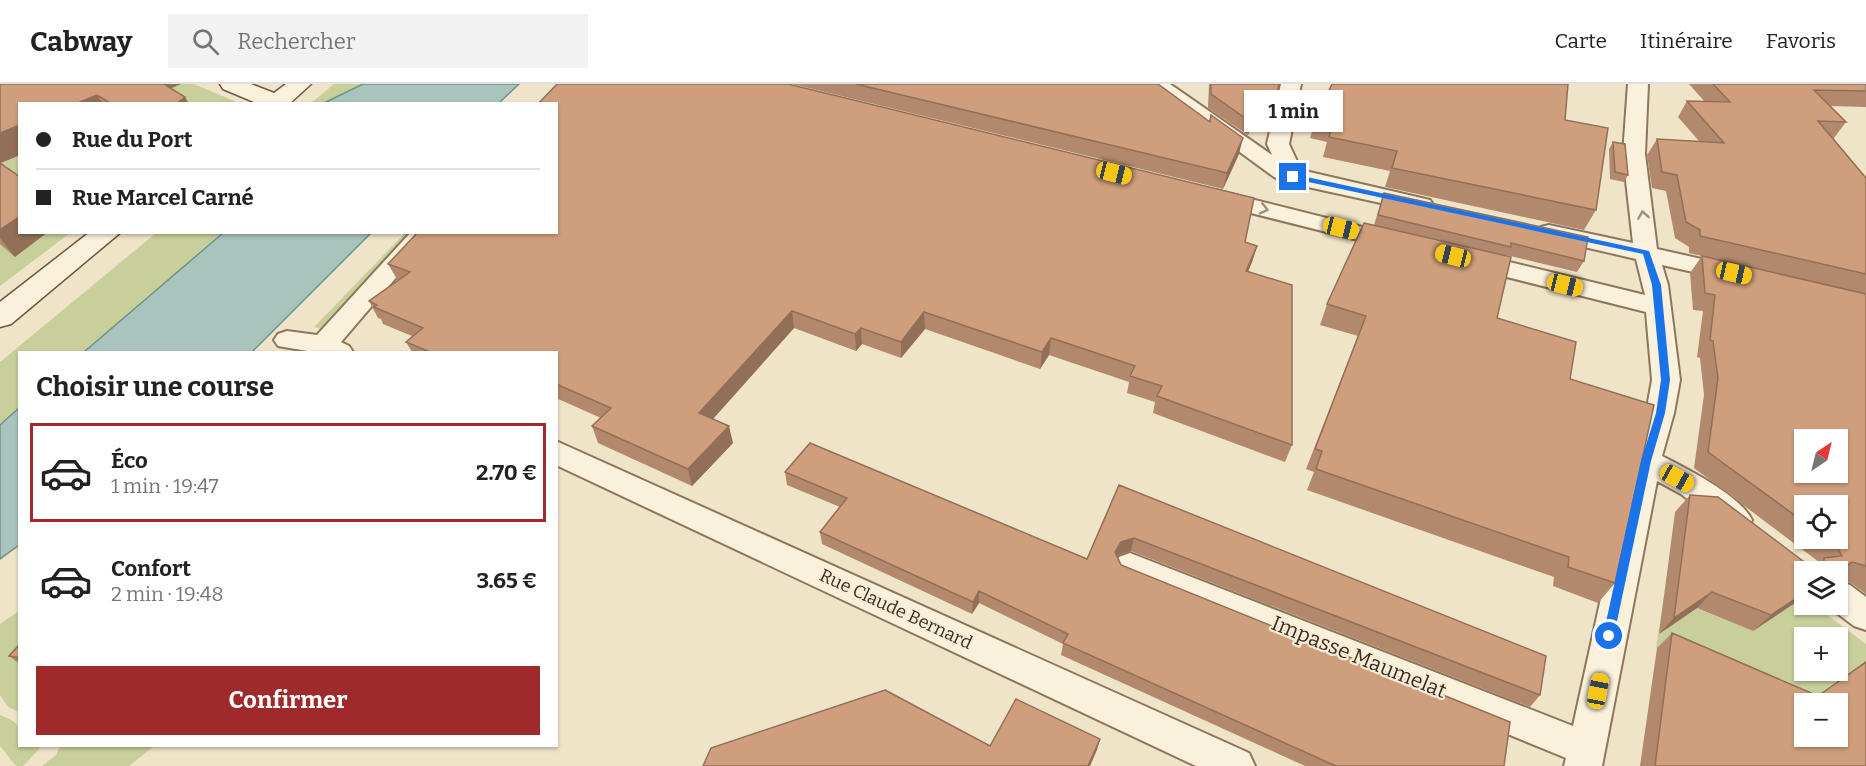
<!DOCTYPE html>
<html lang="fr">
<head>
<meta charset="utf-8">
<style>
  :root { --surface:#fff; --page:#f2f2f2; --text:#222; --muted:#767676; --line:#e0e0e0; --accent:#9e2a2b }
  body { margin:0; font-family:Bitter,serif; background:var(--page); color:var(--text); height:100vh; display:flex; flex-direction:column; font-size:22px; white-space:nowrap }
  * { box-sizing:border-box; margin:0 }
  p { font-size:20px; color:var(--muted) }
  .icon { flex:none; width:33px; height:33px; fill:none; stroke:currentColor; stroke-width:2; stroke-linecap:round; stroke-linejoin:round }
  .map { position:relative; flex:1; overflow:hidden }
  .sheet { position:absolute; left:18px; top:267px; width:540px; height:396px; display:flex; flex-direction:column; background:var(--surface); border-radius:0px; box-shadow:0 2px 4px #0004 }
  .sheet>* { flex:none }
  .top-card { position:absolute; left:18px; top:18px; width:540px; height:132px; border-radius:0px; box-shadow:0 2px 4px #0004; display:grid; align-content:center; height:132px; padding:0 18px; background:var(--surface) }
  .needle { width:39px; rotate:35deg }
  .controls { position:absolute; left:1794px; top:345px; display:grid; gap:12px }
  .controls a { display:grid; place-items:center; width:54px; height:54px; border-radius:0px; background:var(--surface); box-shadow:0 2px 4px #0004; font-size:30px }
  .end { position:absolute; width:27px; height:27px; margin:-14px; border:8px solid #1a73e8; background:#fff; box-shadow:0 0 0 3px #fff }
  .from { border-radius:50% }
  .bubble { position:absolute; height:42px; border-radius:0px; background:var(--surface); box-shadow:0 2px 4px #0004; font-size:20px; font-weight:700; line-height:42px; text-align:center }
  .car { position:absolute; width:18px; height:36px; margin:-18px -9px; border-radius:8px; box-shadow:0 0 4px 2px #0007; background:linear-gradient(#f5c518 24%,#345 0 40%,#f5c518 0 76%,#345 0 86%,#f5c518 0) }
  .top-card b { display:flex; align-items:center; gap:21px; height:57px; font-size:22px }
  .top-card b+b { border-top:2px solid var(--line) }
  .top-card i { width:15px; height:15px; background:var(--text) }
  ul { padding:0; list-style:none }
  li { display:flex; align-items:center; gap:18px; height:99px; margin:0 12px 9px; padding:0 6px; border:3px solid transparent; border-radius:0px }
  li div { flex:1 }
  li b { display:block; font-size:22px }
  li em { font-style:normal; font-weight:700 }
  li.active { border-color:var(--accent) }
  li>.icon { width:54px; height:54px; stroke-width:1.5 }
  h2 { padding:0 18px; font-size:27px; line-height:72px }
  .cta { display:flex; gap:12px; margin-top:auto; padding:12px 18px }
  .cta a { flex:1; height:69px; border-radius:0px; background:var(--accent); color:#fff; font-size:24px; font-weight:700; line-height:69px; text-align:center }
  header { display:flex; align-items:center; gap:36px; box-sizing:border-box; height:84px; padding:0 30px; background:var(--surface); border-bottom:2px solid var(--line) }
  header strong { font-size:28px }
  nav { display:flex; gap:33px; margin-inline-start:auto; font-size:21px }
  .search { width:420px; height:54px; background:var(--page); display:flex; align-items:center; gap:15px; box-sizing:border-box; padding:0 21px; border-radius:0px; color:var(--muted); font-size:22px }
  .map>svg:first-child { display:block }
</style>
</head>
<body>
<header>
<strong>Cabway</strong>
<div class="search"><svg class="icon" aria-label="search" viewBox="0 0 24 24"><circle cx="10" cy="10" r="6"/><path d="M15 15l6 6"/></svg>Rechercher</div>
<nav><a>Carte</a><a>Itinéraire</a><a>Favoris</a></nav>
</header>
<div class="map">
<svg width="1866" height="682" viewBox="0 0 1866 682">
  <rect width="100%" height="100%" fill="#f0e4c8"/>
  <path fill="#c9cf9b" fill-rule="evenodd" d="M149,0h45l45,19h-69z
    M334,0h29l-39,19 -14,1z
    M19,27l1,121 50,1 -70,53v-167z
    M156,149h67l-139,119h-64l-1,56 -19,17v-63z
    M405,149h12l-26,25 -5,-1 -10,12 6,2 -58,59 -10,-3z
    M1664,511l89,36 51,-34v7l10,1 52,39v20l-57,39 -5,1 -6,7 -142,-63zM1804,554h34v32h-34z
    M19,527v101l-11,-5 -8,-12v-71z
    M0,631c20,8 20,10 20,31h16l4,2 -17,18h-7l-16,-20z
    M60,662h94l-25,20h-87l14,-11z"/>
  <path fill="#a9c4bc" stroke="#6f938a" stroke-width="1.5" d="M363,0h156l-20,19h-175z
    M223,149h148l-119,119h-168z
    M19,324v137l-19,14v-134z"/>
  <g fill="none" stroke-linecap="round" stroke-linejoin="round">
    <defs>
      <path id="street" d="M1147,0h23l102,71 -5,-11 14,-60h20l-12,60 12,26 129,30 3,5 -3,5 -8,2 -137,-30 -11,-5z
        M1628,0h20l-3,70 12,95 85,19 3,5 -3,5 -9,3 -71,-16 6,20 12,95 -6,33 -12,43c25,13 78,39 90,64l-4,9 -11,3 -11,-3 -45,-35 -24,-13 -55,285h-38l2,-8 -447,-183 -5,-9 5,-9 11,-4 443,173 58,-265 15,-48 6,-33 -6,-68 -183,-46 -3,-5 3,-5 9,-3 173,42 -9,-36 -95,-22 -4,-5 4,-5 8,-2 84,18 -10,-89z
        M1215,106l191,48 4,5 -4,5 -8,2 -191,-48 -3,-5 3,-5z
        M411,148h24l-94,110 8,4 4,6h-40l-35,-6 -4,-6 4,-6 9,-3 30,4z
        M556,357l693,312 6,13h-59l-640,-301z
        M1838,497l12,4 16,12v33l-12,-4 -28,-21 12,-1z"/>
      <path id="secondary" d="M220,0h31l23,9 12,-9h25l-22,20h-30l-36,-15z
        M90,148h31l-110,92 -11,3v-25z"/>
    </defs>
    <use href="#street" stroke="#8d765c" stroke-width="4"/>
    <use href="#secondary" stroke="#6f573f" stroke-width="3"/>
    <use href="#street" fill="#faf1dc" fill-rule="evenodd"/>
    <use href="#secondary" fill="#faf1dc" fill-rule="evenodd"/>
  </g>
  <path fill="#b2896c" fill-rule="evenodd" d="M0,0l171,4 18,16h-169v51l-19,8 14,94 -15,-13z
    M792,0h366l51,37 2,-6 28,39 -16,35z
    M1209,0h70l-11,44 -15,-4 -5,11 -40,-27z
    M1689,0h177v23l-36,-1 16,16 -12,16h-1l33,40v116l-177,-41v-6l-14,-9 -9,-47 -14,-3 -5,-33 10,-16 42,2 -21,-24 9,-16 18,1z
    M1316,34l249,2 31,90 -12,20 -199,-43 5,-16 -67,-14 4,-15 -17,-4z
    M1613,58l15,33 -4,7 -14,-3 -1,-30z
    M1384,109l200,68 -7,11 -71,-17 -9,63 73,61 45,204 -17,20 -45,-17 1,-9 -247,-87 7,-18 -8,-3 52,-133 -38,-11 7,-21 47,-79z
    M1245,158l12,4 -5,16 -4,10 44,173 -7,17 -132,-49 2,-11 -28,-9 2,-11 -80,-27 -9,14 -115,-40 -24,29 -39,-14 -6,7 -62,-23 -81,91 20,24 -41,43 -94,-43 -6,-17 9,-8 -45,-20v-46h-144l-6,-10 6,-6 -29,-12 -2,-5 -3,-1 -9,-17 29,-20 -10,-17z
    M1702,172l164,38v300l-15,-11 -13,-4v-7h-34v25l-51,34 -56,-23 -38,26 16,-122 15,-17 121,72 2,1 6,-6 -125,-94 10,-73 -4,-37 -3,-1 6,-46 -10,-1 -3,-37zM1804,422l34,32h-34z
    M785,388l302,87 32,-74 421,210 -10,12 -399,-156 -13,4 -1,2 4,8 383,201h-199l-244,-111 2,-11 -84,-41 -7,11 -150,-70 -2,-12 20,-25 -53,-22z
    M1672,549l146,63 48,70h-226l17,-118z
    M20,560v20l-11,-8z"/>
  <path fill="#916f58" d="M153,0h28l-14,6z
    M97,11l6,9h-28z
    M185,13l4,7h-13z
    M1257,27l-4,13 -5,11 3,-13z
    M20,41v30l-20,8v-30z
    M1243,54l-4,16 -16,35 4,-16z
    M20,132v16h28l-33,25 -15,-19v-8z
    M1257,162l-5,16 -11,26 5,-17z
    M792,227l2,17 -91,102 -4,-17z
    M924,228l1,17 -24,29v-16z
    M861,244l1,16 -6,7 -1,-17z
    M1051,254l-2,17 -9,14 2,-17z
    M729,342l4,17 -41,43 -4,-17z
    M1134,454l-3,13 -13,4 -6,10 3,-13 6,-10z
    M1852,478l-14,13v-3z
    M979,507v12l-7,11 1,-12z
    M1712,508l-15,16 -38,26 15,-16z
    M1804,509v4l-51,34 18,-16z
    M1100,655l-3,11 -7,16h-2z"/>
  <path fill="#cf9f7d" stroke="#916f58" stroke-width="1.5" fill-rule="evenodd" d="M0,0h164l21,13 -9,7h-64l-15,-9 -22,9h-55v21l-20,8z
    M557,0h231l466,114 -9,44 12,4 -11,25 46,14v160l-135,-49 5,-10 -32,-10 5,-10 -84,-28 -9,14 -118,-40 -23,30 -40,-14 -6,6 -63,-23 -93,102 30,13 -41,43 -96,-43 19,-18 -55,-24v-32h-126l-24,-10 17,-14 -49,-21 3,-2 -8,-4 41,-29 -22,-8 30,-32h138v-128h-18z
    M856,0h302l52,38 1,-7 32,23 -16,35z
    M1211,0h68l-7,30 -15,-3 -6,11 -40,-28z
    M1332,0h236l-3,36 43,8 -12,82 -204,-42 5,-17 -68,-14 4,-14 -17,-5z
    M1713,0h153v7l-52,-1 32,32 -28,-1 48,57v96l-166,-38v-6l-14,-8 -9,-47 -15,-3 -5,-33 67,4 -37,-42 43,1z
    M1613,58l12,2 3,31 -13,-3z
    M0,79l20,14v39l-20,14z
    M1384,109l204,44 -4,24 -73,-18v4l-133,-32z
    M1364,139l147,34 -14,61 79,24 -6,37 84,26 -39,178 -47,-16 1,-10 -253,-88 6,-18 -7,-2 51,-133 -39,-12z
    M1702,172l164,38v272l-14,-4 -15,10h-33v21l-33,22 -59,-23 -38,26 16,-123 28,2 93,70 10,4 3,-2v-11l18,-2 -6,-11 -9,-7h11v-32h-34v16l-96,-70 10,-74 -5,-37 -3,-1 5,-45 -10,-2zM1804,356h34v32h-34z
    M810,359l277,116 32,-74 427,171 -6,39 -406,-157 -13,4 -6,10 6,13 389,157 -6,44h-168l-273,-123 5,-9 -89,-43 -6,11 -153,-70 27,-34 -62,-26z
    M1672,549l146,63 48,-34v104h-211zM1804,620h34v32h-34z
    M20,560v14l-11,-2z
    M885,606l105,56 26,-47 84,40 -12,27h-385l8,-18z"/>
  <defs><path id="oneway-chevron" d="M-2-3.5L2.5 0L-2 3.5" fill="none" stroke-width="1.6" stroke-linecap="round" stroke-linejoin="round" transform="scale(1.5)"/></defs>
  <g stroke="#9c907e">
    <use href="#oneway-chevron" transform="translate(1264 125) rotate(14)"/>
    <use href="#oneway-chevron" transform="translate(1643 131) rotate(-99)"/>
  </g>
  <path fill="#1a73e8" d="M1293,90l356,77 12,34 9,95 -5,33 -14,48 -38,179h-8l-2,-4 38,-175 15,-48 5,-33 -9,-95 -9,-31 -353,-76v-3z"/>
  <g text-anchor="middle" stroke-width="4.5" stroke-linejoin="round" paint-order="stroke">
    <g font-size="18" fill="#3d2e20" stroke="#f7eed8">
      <text transform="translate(896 525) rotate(25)" y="6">Rue Claude Bernard</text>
    </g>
    <g font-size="21" fill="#3d2e20" stroke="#f7eed8">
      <text transform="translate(1359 573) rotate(22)" y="7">Impasse Maumelat</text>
    </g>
  </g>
</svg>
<div class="controls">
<a><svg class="needle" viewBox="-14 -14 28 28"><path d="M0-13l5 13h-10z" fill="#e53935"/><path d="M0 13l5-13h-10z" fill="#767676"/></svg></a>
<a><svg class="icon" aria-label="locate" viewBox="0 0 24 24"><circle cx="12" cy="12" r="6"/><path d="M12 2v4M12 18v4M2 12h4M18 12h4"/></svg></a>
<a><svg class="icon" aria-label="layers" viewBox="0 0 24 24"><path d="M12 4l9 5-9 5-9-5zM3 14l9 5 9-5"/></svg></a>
<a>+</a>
<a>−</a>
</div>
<i class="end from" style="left:1609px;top:552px"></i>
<i class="end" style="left:1293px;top:93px"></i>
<div class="bubble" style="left:1244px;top:6px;width:99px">1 min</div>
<i class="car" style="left:1114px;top:89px;rotate:104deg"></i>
<i class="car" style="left:1341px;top:144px;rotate:104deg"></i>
<i class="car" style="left:1453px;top:172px;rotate:284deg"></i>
<i class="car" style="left:1734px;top:189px;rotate:103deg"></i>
<i class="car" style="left:1565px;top:201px;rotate:104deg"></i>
<i class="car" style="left:1677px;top:394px;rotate:119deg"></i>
<i class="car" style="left:1598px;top:607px;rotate:11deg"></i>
<div class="top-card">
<b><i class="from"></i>Rue du Port</b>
<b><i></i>Rue Marcel Carné</b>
</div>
<section class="sheet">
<h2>Choisir une course</h2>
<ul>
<li class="active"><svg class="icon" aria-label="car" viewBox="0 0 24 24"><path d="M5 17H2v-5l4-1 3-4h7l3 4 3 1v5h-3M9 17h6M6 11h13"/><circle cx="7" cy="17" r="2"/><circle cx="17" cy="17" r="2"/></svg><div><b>Éco</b><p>1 min · 19:47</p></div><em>2.70 €</em></li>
<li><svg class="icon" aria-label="car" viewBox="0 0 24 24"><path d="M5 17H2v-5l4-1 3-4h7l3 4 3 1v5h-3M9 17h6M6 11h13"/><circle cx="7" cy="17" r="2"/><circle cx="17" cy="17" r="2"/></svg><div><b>Confort</b><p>2 min · 19:48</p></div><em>3.65 €</em></li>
</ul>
<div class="cta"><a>Confirmer</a></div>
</section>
</div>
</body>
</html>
